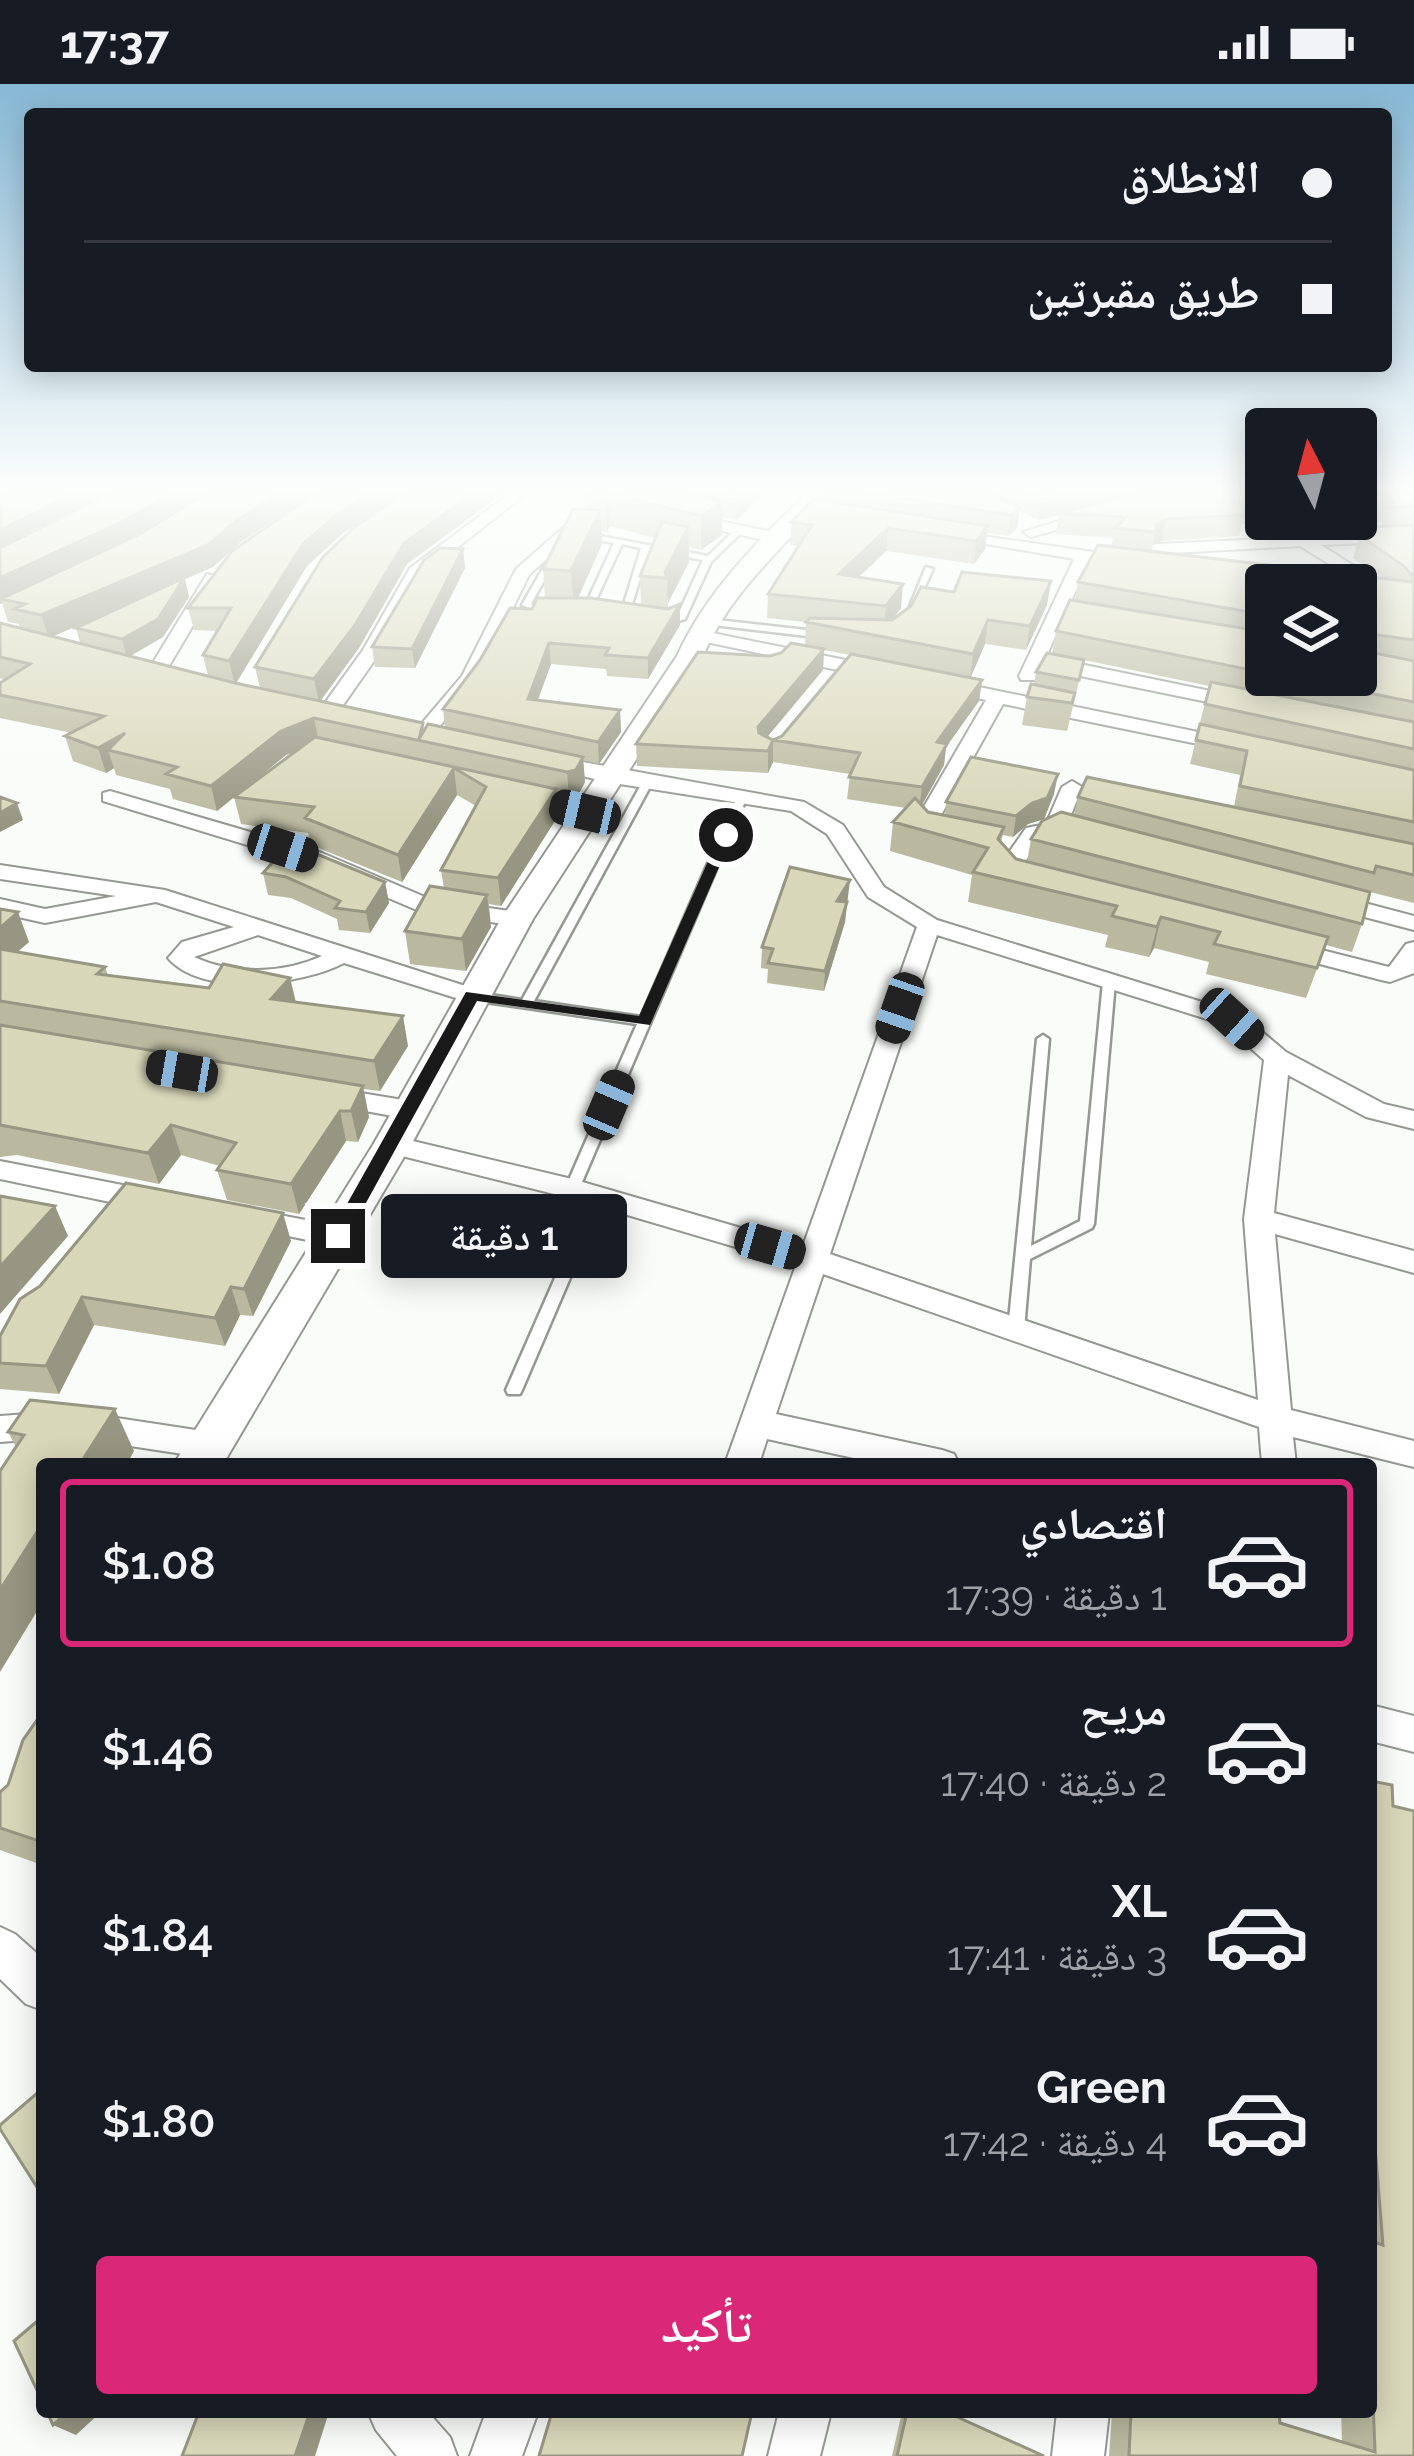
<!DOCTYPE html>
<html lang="ar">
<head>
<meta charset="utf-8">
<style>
  :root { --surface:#171b24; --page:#242831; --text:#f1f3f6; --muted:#9ea1a6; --line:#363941; --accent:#db2777 }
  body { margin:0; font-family:Raleway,"Noto Naskh Arabic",sans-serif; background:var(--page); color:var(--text); direction:rtl; height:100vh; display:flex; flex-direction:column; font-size:45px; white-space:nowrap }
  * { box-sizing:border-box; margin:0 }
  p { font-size:39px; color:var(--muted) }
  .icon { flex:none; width:66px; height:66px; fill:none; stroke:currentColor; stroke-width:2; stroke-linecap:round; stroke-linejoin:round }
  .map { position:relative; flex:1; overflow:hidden; direction:ltr }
  .sheet { position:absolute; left:36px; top:1374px; width:1341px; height:960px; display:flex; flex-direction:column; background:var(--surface); border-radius:12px; box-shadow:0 6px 30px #0003; direction:rtl }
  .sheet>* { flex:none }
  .guide { position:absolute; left:24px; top:24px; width:1368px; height:264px; border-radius:12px; box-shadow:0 6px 30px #0003; direction:rtl; display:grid; align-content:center; height:264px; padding:0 60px; background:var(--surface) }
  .needle { width:78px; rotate:354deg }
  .controls { position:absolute; left:1245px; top:324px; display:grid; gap:24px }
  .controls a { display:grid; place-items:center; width:132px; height:132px; border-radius:12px; background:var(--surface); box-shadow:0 6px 30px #0003; font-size:60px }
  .end { position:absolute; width:54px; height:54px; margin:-27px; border:15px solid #181918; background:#fff; box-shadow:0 0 0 6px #fff }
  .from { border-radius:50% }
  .bubble { position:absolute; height:84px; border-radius:12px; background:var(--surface); box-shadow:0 6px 30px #0003; font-size:39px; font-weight:600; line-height:84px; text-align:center; direction:rtl }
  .car { position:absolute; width:36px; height:72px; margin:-36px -18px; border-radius:15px; box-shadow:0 0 9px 3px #0007; background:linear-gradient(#222 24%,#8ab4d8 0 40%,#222 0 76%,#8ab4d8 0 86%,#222 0) }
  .guide b { display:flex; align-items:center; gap:42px; height:114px; font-size:45px }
  .guide b+b { border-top:3px solid var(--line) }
  .guide i { width:30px; height:30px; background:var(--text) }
  ul { padding:21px 0 0; list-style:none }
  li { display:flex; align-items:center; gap:36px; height:168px; margin:0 24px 18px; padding:0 36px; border:6px solid transparent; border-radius:12px }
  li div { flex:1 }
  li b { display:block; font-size:45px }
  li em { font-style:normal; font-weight:600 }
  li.active { border-color:var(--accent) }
  li>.icon { width:108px; height:108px; stroke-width:1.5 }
  .button { display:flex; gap:24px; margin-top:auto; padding:24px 60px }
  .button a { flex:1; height:138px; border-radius:12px; background:var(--accent); color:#fff; font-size:48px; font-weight:600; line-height:138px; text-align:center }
  .status { display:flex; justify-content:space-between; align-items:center; height:84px; padding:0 60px; background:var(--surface); direction:ltr }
  .status svg { height:33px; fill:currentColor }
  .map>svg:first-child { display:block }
</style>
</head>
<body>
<div class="status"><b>17:37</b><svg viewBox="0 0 49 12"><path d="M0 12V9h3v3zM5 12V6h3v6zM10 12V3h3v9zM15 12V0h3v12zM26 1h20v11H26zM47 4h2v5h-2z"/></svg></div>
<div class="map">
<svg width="1414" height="2372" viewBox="0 0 1414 2372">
  <rect width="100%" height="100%" fill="#f9fcf8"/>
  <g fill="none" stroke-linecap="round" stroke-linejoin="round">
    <defs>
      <path id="lane" d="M737,444l7,2 -33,32 -26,57 -19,6 -4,-3 16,-7 25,-55 -54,-10 -21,67 -4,3 -4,-3 21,-69 -19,-4 -32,69 -4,3 -4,-3 32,-70 -31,-6v-4l125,23z
        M551,475l4,2 -24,43 16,6 1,2 -4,3 -22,-10 25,-44z
        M926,483l7,2 -16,35 -7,2z
        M708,535l116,13 4,3 -4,3 -119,-14 -1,-2z
        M647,696l5,3 -118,218 107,16 96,-220 5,-3 5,3 -168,392 -7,5 -7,-5 72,-165 -165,-24 -6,-4 6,-4 50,8 120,-217z
        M1109,894l6,4 -21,242 -2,4 -62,31 -6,71 -2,4h-12l-2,-4 29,-291 6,-4 6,4 -18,207 49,-25 23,-239z
        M598,1107l7,5 -83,194 -2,4h-12l-2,-4 85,-194z"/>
      <path id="street" d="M512,408h16l-105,83 -42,76 -47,67h-14l-3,-4 46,-64 47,-82z
        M1216,408h16l34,20v7h11l29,18 108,-6v10l-93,4 74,47 -14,4 -81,-50 -180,10 17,3 2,3 -8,5 -42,-6 -43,96 208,43v8l-7,2 -206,-42 -6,12h-14l-2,-4 55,-117 -135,-23 8,-5 161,23 6,-8 172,-8z
        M1095,426l8,5 -3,3 -69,19 -8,-5z
        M581,428l13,3 -65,60 -50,103 -48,59h-14v-8l45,-53 54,-107z
        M681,429l92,19 8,5 -8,5 -97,-21 -3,-3z
        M207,490l14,4 -59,100h-14l-2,-4z
        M698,546l182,37 9,6 -9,6 -188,-40v-8z
        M945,596l287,59 10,6 -10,6 -229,-47 -63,113 1,10 22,8 -11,6 -26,-4 -7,-7 -1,-13 68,-117 -48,-10v-8z
        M544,671l260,47 39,23 41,62 53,33 304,94 45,38 98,52 30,7v18l-48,-12 -78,-42 -14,138 140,38v22l-139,-39 16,176 123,31v26l-121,-30 3,27h-34l-3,-37 -436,-153 -47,140 166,36 12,4 5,10h-78l-114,-25 -8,25h-34l71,-199 -226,-67 -188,-47 -4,-6 14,-9 180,43 231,67 114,-319 -49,-30 -41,-63 -36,-23 -184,-29 -70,-17v-8zM937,851l286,89 41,36 -20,159 14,181 -428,-146z
        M1072,697l10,6 -16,41 -24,10 -21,29 22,15 -11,7 -20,-5 -14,-16 28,-40 20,-4 16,-37z
        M518,706l74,17 4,4 -11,6 -74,-17 -3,-4z
        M110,707l212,62 110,47 85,12 12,7 -12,7 -98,-15 -113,-48 -203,-62v-8z
        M0,781l165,25 316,101 3,5 -12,7 -128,-40c-42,22 -142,35 -176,-5l14,-16 52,-15 -78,-25 -111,21 -45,-10v-14l45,10 71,-13 -116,-17zM258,851l64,21c-40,18 -88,19 -128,1z
        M1327,809l87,23v14l-95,-25v-10z
        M1282,856l107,27 17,-23 8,-2v31l-24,9 -9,-2 -107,-28 -4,-5z
        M325,1003l84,14 13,9 -13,9 -93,-17 -4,-6 4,-6z
        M0,1077l153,30 14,10 -14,10 -153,-32z
        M247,1125l91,17 15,10 -15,10 -101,-20 -5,-7z
        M71,1327l138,21 12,4 5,9 -5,9 -12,4 -138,-21 -71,5v-26z
        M1371,1621l43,11v36l-43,-11z
        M0,1843l15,7 27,24v52l-16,-6 -26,-25z
        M368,2328h60l22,25 7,19h-60l-21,-26z
        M486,2328h52l-16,44h-52z
        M779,2328h52l-11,44h-52z
        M1057,2328h52l-5,44h-52z"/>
      <path id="secondary" d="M809,408h22c-45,55 -99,96 -128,164l-170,263 -122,226 -188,319h-49l199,-319 128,-226 176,-263c30,-65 80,-115 132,-164z"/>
    </defs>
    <use href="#lane" stroke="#949792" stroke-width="5"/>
    <use href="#street" stroke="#949792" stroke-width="4"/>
    <use href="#secondary" stroke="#949792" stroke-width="4"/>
    <use href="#lane" fill="#fff" fill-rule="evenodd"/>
    <use href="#street" fill="#fff" fill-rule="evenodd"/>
    <use href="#secondary" fill="#fff" fill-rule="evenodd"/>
  </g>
  <path fill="#bab99f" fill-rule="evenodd" d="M0,408h317l-75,49 -29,26 -28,12 4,18 -26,40 -33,19 78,20 -5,-21 14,-24 -23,-1 -6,-22 154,-74 -35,32 -71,117 24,5 -5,-21 152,-103 -48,84 -39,53 103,22 1,8 21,-3 -2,-19 89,-100 13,-11 -2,-29 43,-60 -1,-13 5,-4 93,1 11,2v-3h71l-28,28 -15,-3v18l-21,15 -12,-3v15l-21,41v6l12,-5v21l-32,54 -41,-3 -1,-7 -55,-5 -13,36 82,10 1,22 -22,32 -16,-4 2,22 -7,13 -9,2 -13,-3 2,22 -57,90 -12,-2 2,23 -25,44 -56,-7 -5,-33 39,-43 -3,-18 35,-64 -19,-11 -55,87 -91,-37 -3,-12 -67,-9 -7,-27 -17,14 -44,-12 -3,-10 -54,-14 -2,-7 -8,5 -33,-12 -8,-25 7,-3 -72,-15v-35l5,-3 -5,-2v-55l20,5 -1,-4 -11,-2 -6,-19 -2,1zM610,442l45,12 -15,38 1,29 -63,-7 24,-54 -1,-13 6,1zM136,516l-60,28 4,15 -27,-7zM295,668l-49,36 40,-33z
    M825,408h441v19l-8,-5 -4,17 -12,1 -3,12 -77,5 -9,4 -1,6 232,28 -31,-21 7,-22 21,-10 2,-4 -73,3 -5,-5 -15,1 -7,-2h73v-27h58v411l-44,-11 -8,32 -10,28 -26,-7 -20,53 -100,-24 3,-12 -55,-14 -5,9 -44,-10 3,-12 -140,-33 4,-27 -82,-24 3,-29 13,-14 -59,-9 3,-25 -77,-12 -5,11 -131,-7 -1,-22 134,-88 35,-11 1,-23 -39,-4 1,-24 31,-48 -9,-1 1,-23 33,-22zM1019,427l19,9 21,-5 -3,19 57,4 -2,8 -33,36 -3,18 -19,31 -4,23 -16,18 -2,12 -7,13 -5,28 45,6 17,-71 125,26 -19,78 50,11 -6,32 -156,-10 -4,18 -43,24 -4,23 -11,-3 -15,-17 2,-7 10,2 15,-13 16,-5 10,-25 -108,8 -1,13 -17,-3 -6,-7 22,-40 2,-18 33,-46 3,-21 -12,-2 15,-34 41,6 21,-45 4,-24 -97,11 -62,28 9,-12 -42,-31 27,-26 88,13 11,-15 2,-16 21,3 9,-8zM1266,501l90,90h-90zM824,566l26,5 -68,81 -9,4 -6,-3 56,-67z
    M463,465l2,19 -50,100 -40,-1 -3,-20z
    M263,789l122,9 4,21 -19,30 -31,-3 -2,-11 -46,-21 -23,-3z
    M849,816l-2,3 -2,19 -21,69 -57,-8 1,-14 -7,-1 1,-21z
    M0,825l29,33 -12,10 88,15 3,8 101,13 81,-10 6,24 112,44 -28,45 -17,-2 6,28 -11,25 -12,-1 -47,73 -72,-14 -10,-30 3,-4 -39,-11 -22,29 -142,-29 -17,2z
    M291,1157l-38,75 -13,-1 -15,31 -131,-21 -35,69 -59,-5v-53l20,-37z
    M8,1348l126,19 -118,-4z
    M42,1629v152l-42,-15v-58l8,-7z
    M1371,1697l22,25 21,650h-305l3,-44h167l1,11 62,19 -1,-30h30z
    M902,2328h44l98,44h-152z"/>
  <path fill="#979682" d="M75,408h45l-120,64v-25z
    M174,408h40l-82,49 -131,58 1,4 -2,1v-26z
    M281,408h36l-75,49 -29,26 -28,12 4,18 -26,40 -36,21 -5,-19 62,-59 -135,58 -8,-23 196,-95z
    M370,408h34l-62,42 -35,32 -72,119 -6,-24 74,-117 36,-31z
    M475,408h30l-98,72 -48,84 -40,55 -5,-24 90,-136z
    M744,408h21l-28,28v-21z
    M1071,408h80l-92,21v2l-21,5 4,-21z
    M608,409l2,33 -3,6 -1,-34z
    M723,417l-1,34 -21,15v-34z
    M1259,417l-5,22 -12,1 2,-9 -3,-12z
    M1020,423l-3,21 -9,8 3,-21z
    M600,426l2,34 -28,63 -3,-36z
    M1166,435l-4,22 -9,4 3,-20z
    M988,442l-3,23 -11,15 2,-23z
    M688,443l1,35 -21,41 -1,-25 -2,-6z
    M888,444l-2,23 -49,47 2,-24z
    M463,465l2,19 -50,100 -3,-19z
    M1051,497l-4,24 -21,45 4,-24z
    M903,500l-2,24 -17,22 2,-24z
    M680,520v21l-32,54v-21z
    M988,536l-3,24 -15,35 3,-25z
    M549,559l2,21 -21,56 -2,-21z
    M824,565l-1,21 -65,78v-21z
    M982,596l-3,21 -33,46 -2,18 -25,45 3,-23 15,-45z
    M620,626l1,22 -22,32 -1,-22z
    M314,634l5,25 -33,12 -69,56 -6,-25 70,-55z
    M125,649l-17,17 6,18 -8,5 -8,-25z
    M773,656v22l-5,11v-22z
    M583,673l2,25 -7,13 -9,2 -2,-25z
    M454,684l3,27 -55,87 -4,-27z
    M1058,690l-4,20 -10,25 -16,5 -15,13 3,-21z
    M556,705l2,27 -57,90 -3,-28z
    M17,719l6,17 -23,12v-19z
    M850,796l-5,42 -21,69 1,-20 12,-70z
    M385,798l4,21 -19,30 -4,-21z
    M487,811l4,32 -25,44 -4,-32z
    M18,828l11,30 -29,25v-39z
    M1161,833l-7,31 -5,9 8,-30z
    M290,894l7,30 -26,-9z
    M403,932l5,30 -28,45 -6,-30z
    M363,1002l6,31 -11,25 -7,-31z
    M340,1027l6,30 -47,73 -8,-30z
    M171,1041l10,30 -22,29 -11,-31z
    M55,1122l13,30 -68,78v-47z
    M283,1129l8,28 -38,75 -9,-27z
    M231,1203l9,28 -15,31 -10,-28z
    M82,1213l12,28 -35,69 -13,-28z
    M115,1325l19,42 -7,13h-47z
    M42,1440v79l-42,69v-82z
    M67,2328h34l-25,23 -23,-10z
    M310,2328h19l-14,44h-20z"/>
  <path fill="#d8d7b9" stroke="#979682" stroke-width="3" d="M12,408h63l-75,39v-34z
    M112,408h62l-48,28 -126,58v-30z
    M209,408h72l-44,28 -29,25 -167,70 -27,-6 11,-5 -24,-5 141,-66z
    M317,408h53l-31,21 -36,31 -74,117 -26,-6 28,-47h-43l44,-57z
    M405,408h70l-71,51 -49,82 -41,54 -59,-12 68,-110 33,-31z
    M590,408h90l43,9 -22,15 -93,-23 -2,5 -21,-2z
    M705,408h39l-7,7z
    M861,408h126l33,15 -9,8z
    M1026,408h45l-29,7z
    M1139,408h105l15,9 -18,2 3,12 -78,4 -10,6v7l-41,-4 11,-11 -67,-4z
    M1356,408l6,3 52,-3v14l-27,1 7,-6 -38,1z
    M813,415l175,27 -12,15 -88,-13 -49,46 64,10 -17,22 -118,-12 44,-69 -21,-3z
    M573,425l27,1 -29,61 -28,-2z
    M662,438l26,5 -23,45 2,6 -27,-2z
    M1414,441v53l-10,-12 -44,-30 8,-9z
    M1098,461l316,37v58l-50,-7 -5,4 1,13 54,11v41l-136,-27h78v-90h-90v30l-188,-33z
    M440,464l23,1 -51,100 -40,-2 52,-87z
    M962,488l89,9 -21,45 -42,-6 -15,34 -167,-32 4,-4 82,2 19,-14 10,-19 33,5z
    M184,494l-26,41 -36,20 -46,-11z
    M537,514h54l77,11 12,-5 -32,54 -43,-3 4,-7 -60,-5 -21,56 92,11 -22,32 -155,-33 37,-49 30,-52 22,1z
    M1070,516l196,32v41l-210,-42z
    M0,539l235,60 188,40 -4,16 9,-15 155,33 -7,13 -9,2 -253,-54 -33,13 -70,55 -45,-12 11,-7 -69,-17 17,-17 -27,15 -33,-12 39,-20 -104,-21v-12l30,-19 -30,-7z
    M791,559l33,6 -66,78 1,6 14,7 9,-4 69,-82 131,26 -45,62 10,2 -25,43 -73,-10 11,-24 -87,-13 -5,11 -132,-7 62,-92 72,4 11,-3z
    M1047,569l37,7 -5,20 -43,-8z
    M1211,598l203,40v27l-209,-45z
    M1031,600l44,9 -3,10 -45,-6z
    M1200,640l214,46v52l-174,-36 7,-35 -51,-11z
    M315,653l241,52 -58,89 -57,-8 45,-83 -32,-19 -56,87 -93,-37 9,-11 -80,-10z
    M971,673l87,17 -11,24 -15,5 -16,13 -70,-14z
    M1087,693l327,67v31l-38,-9 -2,7 -296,-76z
    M0,713l17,6 -17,10z
    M915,714l13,14 76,15 -6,12 18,20 312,78 -11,31 -103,-24 6,-12 -59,-15 -4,10 -45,-11 5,-10 -144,-34 15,-24 -95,-26z
    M1061,728l309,80 -8,32 -331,-85 11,-18z
    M290,759l95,39 -19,30 -31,-4 5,-7 -54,-24 -23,-4z
    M790,783l60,13 -13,21 10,1 -22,69 -57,-8 5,-14 -11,-2z
    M430,802l57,9 -25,44 -57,-8z
    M0,825l18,3 -18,16z
    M0,865l105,18 -8,7 112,14 14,-24 67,14 -19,21 132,17 -29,45 -374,-60z
    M0,941l363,61 -12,25h-11l-49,73 -74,-14 19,-27 -65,-18 -23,28 -148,-28z
    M126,1099l157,30 -39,76 -13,-2 -16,31 -133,-21 -36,69 -46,-3v-27l20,-37 20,-13z
    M0,1112l55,10 -55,61z
    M30,1316l85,9 -35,55h-38v60l-42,66v-119l24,-36 -16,-3z
    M42,1629v129l-42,-14v-36l8,-7 15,-45z
    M1371,1697l21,4 1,21 21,5v645h-285l2,-44h148l1,11 95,29 -4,-104v-107l12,4 -12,-149z
    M42,2005v106l-42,-66v-4z
    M42,2233v84l-28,-60z
    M47,2328h20l-14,13z
    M199,2328h111l-15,44h-113z
    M552,2328h200l-10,44h-203z
    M907,2328h39l98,44h-147z"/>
  <linearGradient id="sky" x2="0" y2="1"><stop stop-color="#87b8d5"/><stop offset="0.55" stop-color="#fcfefc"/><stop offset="1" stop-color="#fcfefc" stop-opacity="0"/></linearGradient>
  <rect width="1414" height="740" fill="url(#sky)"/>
  <path fill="#181918" d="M721,748l12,3 -83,190 -173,-24 -132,240h-13l-3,-5 137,-244 173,24z"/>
</svg>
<div class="controls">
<a><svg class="needle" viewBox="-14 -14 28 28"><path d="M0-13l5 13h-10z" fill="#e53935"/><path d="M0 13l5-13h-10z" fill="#9ea1a6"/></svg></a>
<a><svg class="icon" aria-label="layers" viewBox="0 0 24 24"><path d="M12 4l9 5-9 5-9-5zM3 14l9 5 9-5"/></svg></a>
</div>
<i class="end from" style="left:726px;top:751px"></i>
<i class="end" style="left:338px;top:1152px"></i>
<div class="bubble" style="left:381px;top:1110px;width:246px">1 دقيقة</div>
<i class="car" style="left:585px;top:728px;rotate:283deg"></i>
<i class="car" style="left:283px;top:764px;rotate:108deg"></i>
<i class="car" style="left:900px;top:924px;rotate:199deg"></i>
<i class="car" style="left:1232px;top:935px;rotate:132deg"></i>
<i class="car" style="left:182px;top:987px;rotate:280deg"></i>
<i class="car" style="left:609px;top:1021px;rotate:23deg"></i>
<i class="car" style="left:770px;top:1162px;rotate:106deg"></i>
<div class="guide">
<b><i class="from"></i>الانطلاق</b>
<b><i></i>طريق مقبرتين</b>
</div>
<section class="sheet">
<ul>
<li class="active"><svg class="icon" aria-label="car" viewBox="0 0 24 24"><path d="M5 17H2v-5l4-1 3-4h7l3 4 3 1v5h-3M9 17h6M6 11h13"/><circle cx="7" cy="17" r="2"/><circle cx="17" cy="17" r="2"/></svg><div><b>اقتصادي</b><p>1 دقيقة · 17:39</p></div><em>$1.08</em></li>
<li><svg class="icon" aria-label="car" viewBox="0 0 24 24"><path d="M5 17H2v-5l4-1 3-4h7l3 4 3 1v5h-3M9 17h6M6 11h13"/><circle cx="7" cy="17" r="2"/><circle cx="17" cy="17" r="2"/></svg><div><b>مريح</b><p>2 دقيقة · 17:40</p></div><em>$1.46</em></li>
<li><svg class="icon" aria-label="car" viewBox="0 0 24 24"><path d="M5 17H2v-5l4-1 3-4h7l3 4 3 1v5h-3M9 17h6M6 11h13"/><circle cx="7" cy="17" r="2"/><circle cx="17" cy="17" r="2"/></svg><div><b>XL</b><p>3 دقيقة · 17:41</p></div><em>$1.84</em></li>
<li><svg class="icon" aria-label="car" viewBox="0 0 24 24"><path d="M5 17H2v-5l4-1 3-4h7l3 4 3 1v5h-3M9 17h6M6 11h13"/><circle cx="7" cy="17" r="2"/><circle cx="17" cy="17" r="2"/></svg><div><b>Green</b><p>4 دقيقة · 17:42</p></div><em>$1.80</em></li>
</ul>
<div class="button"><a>تأكيد</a></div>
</section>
</div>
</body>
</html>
